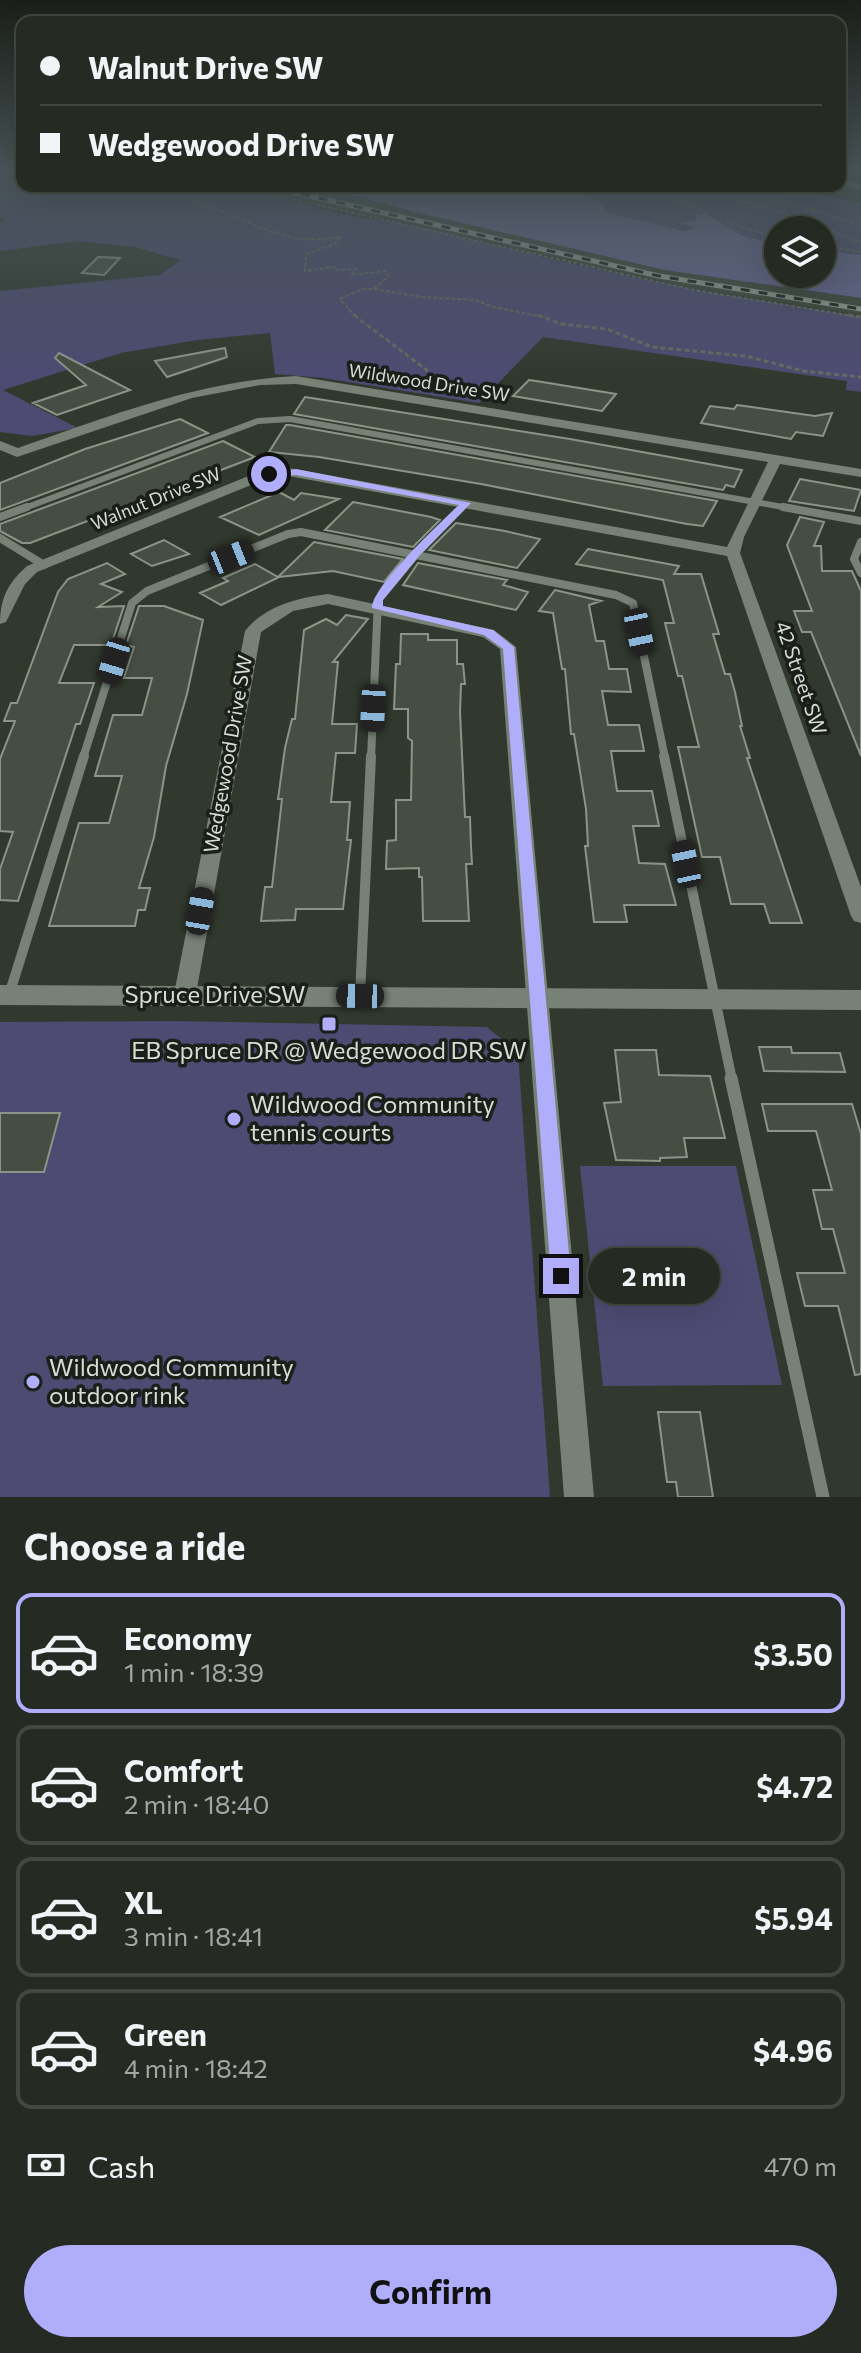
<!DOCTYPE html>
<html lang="en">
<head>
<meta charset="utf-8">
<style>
  :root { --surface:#252b22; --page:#2d332a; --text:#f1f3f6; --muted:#a3a7a5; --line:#424740; --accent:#b0aefa }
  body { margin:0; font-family:Commissioner,sans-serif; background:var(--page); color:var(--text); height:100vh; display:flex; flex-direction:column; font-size:30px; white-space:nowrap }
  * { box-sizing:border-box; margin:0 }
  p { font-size:26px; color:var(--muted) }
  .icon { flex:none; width:44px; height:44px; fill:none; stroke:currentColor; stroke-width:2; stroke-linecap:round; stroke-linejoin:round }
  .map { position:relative; height:1497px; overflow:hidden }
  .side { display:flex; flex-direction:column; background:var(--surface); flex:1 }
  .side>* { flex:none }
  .banner { position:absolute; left:16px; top:16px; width:830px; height:176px; border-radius:16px; box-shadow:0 8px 32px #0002,0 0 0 2px var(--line); display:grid; align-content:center; height:176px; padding:0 24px; background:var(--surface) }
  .controls { position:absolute; left:764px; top:216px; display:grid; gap:16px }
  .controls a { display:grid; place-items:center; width:72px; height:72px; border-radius:50%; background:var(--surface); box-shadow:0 8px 32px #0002,0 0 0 2px var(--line); font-size:40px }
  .end { position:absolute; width:36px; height:36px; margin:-18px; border:10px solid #b0aefa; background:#111; box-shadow:0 0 0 4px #111 }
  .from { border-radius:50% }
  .bubble { position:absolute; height:56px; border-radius:28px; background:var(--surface); box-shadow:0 8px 32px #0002,0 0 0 2px var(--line); font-size:26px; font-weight:700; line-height:56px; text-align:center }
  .car { position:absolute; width:24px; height:48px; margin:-24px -12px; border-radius:10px; box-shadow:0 0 6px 2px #0007; background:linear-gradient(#222 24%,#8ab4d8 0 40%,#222 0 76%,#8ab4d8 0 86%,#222 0) }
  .banner b { display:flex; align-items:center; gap:28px; height:76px; font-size:30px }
  .banner b+b { border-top:2px solid var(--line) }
  .banner i { width:20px; height:20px; background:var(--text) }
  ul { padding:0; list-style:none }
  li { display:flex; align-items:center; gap:24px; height:120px; margin:0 16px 12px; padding:0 8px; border:4px solid var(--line); border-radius:16px }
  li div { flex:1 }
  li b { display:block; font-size:30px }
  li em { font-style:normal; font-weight:700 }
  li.on { border-color:var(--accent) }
  li>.icon { width:72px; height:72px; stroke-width:1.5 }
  h2 { padding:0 24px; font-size:36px; line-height:96px }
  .pay { display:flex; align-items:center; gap:20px; height:88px; padding:0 24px; font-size:30px }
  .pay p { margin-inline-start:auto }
  .primary-button { display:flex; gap:16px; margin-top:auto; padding:16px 24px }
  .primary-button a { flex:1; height:92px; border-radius:48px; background:var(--accent); color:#111; font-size:32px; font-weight:700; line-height:92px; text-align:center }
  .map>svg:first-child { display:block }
</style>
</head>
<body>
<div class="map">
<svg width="861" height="1497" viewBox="0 0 861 1497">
  <rect width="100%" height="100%" fill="#31392e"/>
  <path fill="#3b4638" d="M239,186h78l102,27 246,57 196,28v17l-165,-26z"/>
  <path fill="#4d4b72" d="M0,168h22v18h217l101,28 82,13 132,33 140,30 167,27v75l-15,-2 1,-9 -304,-44 -64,66 -156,-25 -48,-4 -5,-41 -73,7 -76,13 -118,37 75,38 -46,8 -32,-4v-141l160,-16 21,-15 -46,-13 -57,-6 -78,10v-29l7,-2 -7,-3z
    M562,186h221l78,17v52l-39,-5v-20h-44v13l-35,-7 -26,-15 -22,-6 2,6h-16l16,8c-20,3 -74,-8 -92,-18 -15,-7 -29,-17 -43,-25z
    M174,1021l313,6 31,26 32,444h-550v-475z
    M580,1166h156l46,219 -179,1z"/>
  <path fill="#686795" d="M317,186h245l39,16 8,11 75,18 12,-3 -17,-6 18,-1 -2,-6 10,-1 38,22 35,8v30h44v-24l39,5v43l-196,-28 -246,-57z"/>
  <path fill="#464e43" stroke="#8b9488" stroke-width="2" d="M98,257l22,1 -16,17 -22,-2z
    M225,348l2,9 -60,20 -12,-16z
    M59,353l71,37 -73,25 -24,-12 53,-18 -31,-27z
    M529,380l7,1 80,13 -14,17 -89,-15z
    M305,397l265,42 172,31 -8,17 -8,-2 -3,5 -429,-76z
    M737,405l78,11 17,-3 -9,23 -27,-4 -5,7 -90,-16 9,-17 24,3z
    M180,419l28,14 -208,77v-27l85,-34z
    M286,425h4l427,76 -14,25 -16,-2 -206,-40 -162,-27 -50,-5z
    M223,441l32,16 -225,86h-8l-22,-12v-7z
    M800,479l61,11 -7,21 -65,-10z
    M279,492l15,8 7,-7 38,6 -80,36 -39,-18z
    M353,502l78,15 9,3 -27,27 -88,-17z
    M800,517l24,5 -10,24h7l1,25h30l9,20v165l-50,-124h-9l-8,-21h18l-25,-66z
    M456,523l49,8 35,8 -23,29 -88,-18z
    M164,540l25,14 -37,12 -21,-12z
    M314,542l89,17 -19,23 -51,-11 -54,6 -58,28 -21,-12 28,-12 -5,-3 32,-14 23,13z
    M588,549l91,17 -5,8h27l18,60h-6l12,40h5l5,18 7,34h-2l10,32h-3l55,165h-32l-6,-19h-33l-11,-47h-18l-24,-110h21l-17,-71h-4l-13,-53h9l-11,-43 -87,-16z
    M107,563l18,11 -24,10 21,8 -24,15 26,-1 -13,39h-37l-15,38h35l-14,41h-4l-58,177 -18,-1v-31l13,-37 -13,-1v-72l15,-38h-11l7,-18h6l41,-111 10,-13z
    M418,563l89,17 -4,5 25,7 -12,18 -113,-25z
    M555,590l46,11 -12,4 7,36h8l5,28h18l4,23 -29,-1 6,34h31l5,26h-33l6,40h35l7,35h-26l6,37 26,1 11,41h-52l3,17h-33l-9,-76h3l-2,-37 -12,-75h-3l-6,-65h-3l-9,-56 -14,-2z
    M139,606h25l39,14 -16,74 -21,72 -12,71 -15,51h11l-5,22h-7l-3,16h-86l30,-103h30l13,-47h-27l18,-61h29l10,-37h-28l10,-31 -8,-2z
    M346,615l22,4 -35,43h5l-6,62h25l-2,29h-19l-5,49h19l-3,38h4l-8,69h-47l-1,11 -34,1 4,-34h7l10,-88h-4l7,-51 7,-29h3l9,-89 22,-11 11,6z
    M401,634h27v6h29v24h6l2,20h-4l-1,28 5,105h5l1,30 1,17h-6l3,57h-46l-1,-44h-3v-9l-33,1 1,-28 9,-1v-40h15l1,-59 -4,-3v-29h-14l2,-45h4z
    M759,1047h32l1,6h48l5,19 -81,-1z
    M615,1050h41l3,25 51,1 15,62h-41l3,19 -27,1v3l-44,-1 -12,-57 17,-1z
    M762,1104h90l9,30v240l-6,1 -17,-69h-33l-8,-33h48l-12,-44h-11l-9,-39h19l-16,-59h-48z
    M0,1113h60l-16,59h-44z
    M658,1412h42l13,85h-35l-2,-15h-9z"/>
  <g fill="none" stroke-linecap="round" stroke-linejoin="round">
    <path stroke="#646b61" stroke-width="2" stroke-dasharray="4 2" stroke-linecap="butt" d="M169,186l27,15 -1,3c38,7 70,31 108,35 13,1 26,-1 38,-2l-6,7 -29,10 -1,17 30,-4 1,3 20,-1 -5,6 35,-4 2,6 -15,12 49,8 53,3 18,7 50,10
      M234,186l460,104 166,27
      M643,186l53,20 16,13 66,18
      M689,186l114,33 58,24
      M729,186l132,39
      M822,245l39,7
      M356,317l-16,-18 22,-10h11"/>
    <path stroke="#646b61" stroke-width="3" stroke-dasharray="5 3" stroke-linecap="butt" d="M354,315l99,75
      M538,315l23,9 46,5 45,18 94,9 57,15 58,6
      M848,315l13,2"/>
    <path stroke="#788176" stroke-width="6" d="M22,509l236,-88 32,-2 504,90
      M460,509l6,-6"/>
    <path stroke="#788176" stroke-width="8" d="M783,507l78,14
      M0,517l27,-10
      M0,538l44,27
      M861,542l-7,17 7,14
      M83,758l49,-155 15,-12 141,-57 13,-2 315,63 17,8 32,155
      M371,758l7,-158 39,-47 45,-46"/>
    <path stroke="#788176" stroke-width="10" d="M664,756l68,324
      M9,995l75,-239
      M360,996l11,-240"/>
    <path stroke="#788176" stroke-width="13" d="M731,1078l92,419"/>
    <path fill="#788176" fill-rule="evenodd" d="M840,178l21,6v6l-21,-6z
      M296,376l565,93v8l-81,-13 -36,73 -4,16 121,334v36l-7,-2 -3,-5 -124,-360 -444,-81 -22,6 -224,91 -12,12 -19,38 -6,2c0,-26 8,-41 27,-58l224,-91 32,-8 444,80 41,-85 -472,-78 -36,1 -68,13 -175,59 -17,-7v-9l18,7c91,-32 180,-67 278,-72z
      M328,594l166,36 22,17 78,850h-30l-64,-848 -17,-12 -155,-33 -35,7 -32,21 -65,362 -3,6 -8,2 -8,-2 -3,-6 71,-363c20,-25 52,-33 83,-37z"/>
    <path fill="#788176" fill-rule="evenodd" d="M0,985l861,5v20l-861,-5z"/>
    <defs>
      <path id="rail" d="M266,186l393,90 202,33"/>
    </defs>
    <use href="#rail" stroke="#969c93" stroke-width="5"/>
    <use href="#rail" stroke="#1b1f1a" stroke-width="3" stroke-dasharray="9" stroke-linecap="butt"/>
  </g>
  <linearGradient id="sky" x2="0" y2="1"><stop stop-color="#1b1f19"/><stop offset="0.45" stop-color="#485457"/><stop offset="1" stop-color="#485457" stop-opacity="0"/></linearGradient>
  <rect width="861" height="377" fill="url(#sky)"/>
  <path fill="#b0aefa" d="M296,469l175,34 -51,52 -37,45v6l110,24 21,17 57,629 -3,6 -7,3 -7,-3 -3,-6 -48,-627 -19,-14 -112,-27c1,-23 68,-85 87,-103l-163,-30 -27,2 -5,-3z"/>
  <g fill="#b0aefa" stroke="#1b1f1a" stroke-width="3">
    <rect x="321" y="1016" width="16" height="16" rx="4"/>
    <circle cx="234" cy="1119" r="8"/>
    <circle cx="33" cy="1382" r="8"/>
  </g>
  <g text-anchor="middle" stroke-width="7" stroke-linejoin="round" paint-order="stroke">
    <g font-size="18" fill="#d7dcd5" stroke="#1b1f1a">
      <text transform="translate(429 383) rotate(9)" y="6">Wildwood Drive SW</text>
      <text transform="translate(156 499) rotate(-22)" y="6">Walnut Drive SW</text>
    </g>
    <g font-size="20" fill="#d7dcd5" stroke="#1b1f1a">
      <text transform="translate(801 678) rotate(71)" y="7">42 Street SW</text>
      <text transform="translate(228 754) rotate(-80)" y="7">Wedgewood Drive SW</text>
    </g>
    <g font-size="24" fill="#d7dcd5" stroke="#1b1f1a">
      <text x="215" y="1003">Spruce Drive SW</text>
    </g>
    <g font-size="24" fill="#d7dcd5" stroke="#1b1f1a" text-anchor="start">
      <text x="329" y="1059" text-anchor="middle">EB Spruce DR @ Wedgewood DR SW</text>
      <text x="250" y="1113">Wildwood Community<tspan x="250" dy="28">tennis courts</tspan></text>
      <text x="49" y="1376">Wildwood Community<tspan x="49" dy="28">outdoor rink</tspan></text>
    </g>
  </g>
</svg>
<div class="controls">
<a><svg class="icon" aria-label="layers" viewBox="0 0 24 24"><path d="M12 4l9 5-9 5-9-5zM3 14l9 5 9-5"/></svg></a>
</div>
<i class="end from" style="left:269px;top:474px"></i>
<i class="end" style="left:561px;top:1276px"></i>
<div class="bubble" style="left:588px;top:1248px;width:132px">2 min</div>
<i class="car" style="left:231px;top:557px;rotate:68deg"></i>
<i class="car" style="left:639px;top:632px;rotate:168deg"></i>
<i class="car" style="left:114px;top:661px;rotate:197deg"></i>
<i class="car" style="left:373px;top:708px;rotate:183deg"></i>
<i class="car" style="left:686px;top:864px;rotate:348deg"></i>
<i class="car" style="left:200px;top:911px;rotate:10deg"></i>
<i class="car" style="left:360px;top:996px;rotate:271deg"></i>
<div class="banner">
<b><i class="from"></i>Walnut Drive SW</b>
<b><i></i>Wedgewood Drive SW</b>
</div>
</div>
<section class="side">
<h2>Choose a ride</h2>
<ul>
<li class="on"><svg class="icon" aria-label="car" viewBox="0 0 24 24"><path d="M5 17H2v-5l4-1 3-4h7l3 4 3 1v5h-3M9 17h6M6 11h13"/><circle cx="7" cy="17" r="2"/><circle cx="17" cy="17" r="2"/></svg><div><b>Economy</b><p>1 min · 18:39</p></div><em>$3.50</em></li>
<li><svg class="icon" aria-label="car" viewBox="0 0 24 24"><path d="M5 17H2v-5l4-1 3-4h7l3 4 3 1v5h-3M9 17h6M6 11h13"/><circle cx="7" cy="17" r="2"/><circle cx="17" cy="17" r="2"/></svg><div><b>Comfort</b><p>2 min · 18:40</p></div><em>$4.72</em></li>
<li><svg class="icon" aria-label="car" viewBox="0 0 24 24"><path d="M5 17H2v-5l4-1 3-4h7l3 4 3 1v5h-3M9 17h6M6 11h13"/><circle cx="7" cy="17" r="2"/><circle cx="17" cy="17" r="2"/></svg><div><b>XL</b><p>3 min · 18:41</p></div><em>$5.94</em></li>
<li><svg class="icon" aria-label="car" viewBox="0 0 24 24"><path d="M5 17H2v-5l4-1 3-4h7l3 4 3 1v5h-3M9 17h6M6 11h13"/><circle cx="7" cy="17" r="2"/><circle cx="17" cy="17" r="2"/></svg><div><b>Green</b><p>4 min · 18:42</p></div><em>$4.96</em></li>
</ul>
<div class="pay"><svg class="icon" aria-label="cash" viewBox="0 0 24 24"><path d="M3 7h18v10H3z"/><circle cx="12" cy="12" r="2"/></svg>Cash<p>470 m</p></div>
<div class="primary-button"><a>Confirm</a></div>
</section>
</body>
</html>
